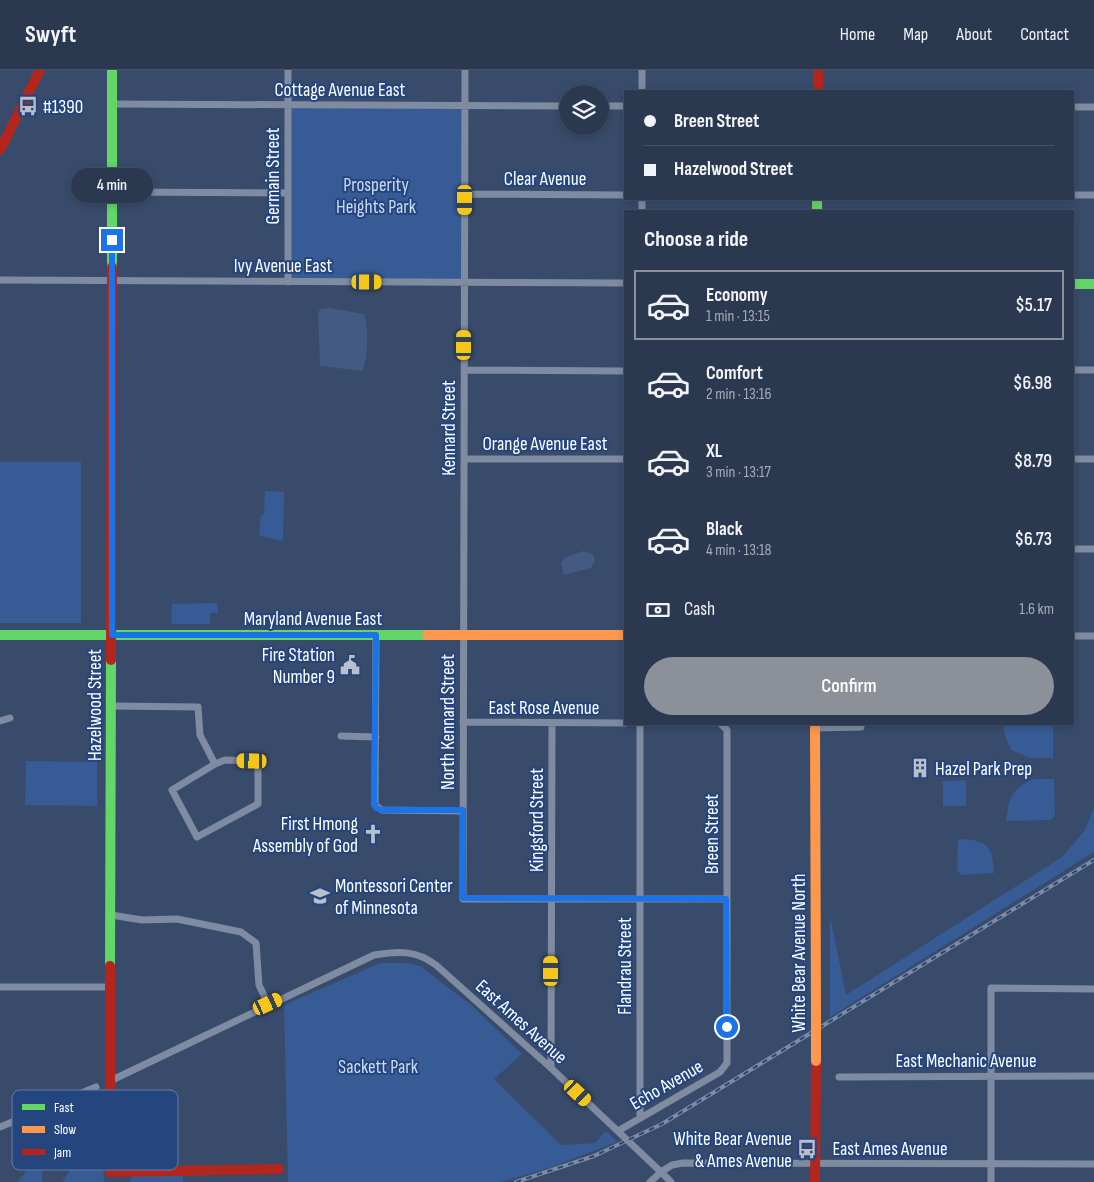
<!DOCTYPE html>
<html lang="en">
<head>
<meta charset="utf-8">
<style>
  :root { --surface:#2a3850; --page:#323f57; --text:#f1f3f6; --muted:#a5acb7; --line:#465267; --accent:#8c9099 }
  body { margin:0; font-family:"Sofia Sans Condensed",sans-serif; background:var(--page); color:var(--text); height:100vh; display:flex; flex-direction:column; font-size:19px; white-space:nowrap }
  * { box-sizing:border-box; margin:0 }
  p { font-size:16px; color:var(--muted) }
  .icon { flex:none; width:28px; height:28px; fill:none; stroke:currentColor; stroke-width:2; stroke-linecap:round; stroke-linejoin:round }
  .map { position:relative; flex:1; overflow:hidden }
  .sheet { position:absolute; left:624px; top:140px; width:450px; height:515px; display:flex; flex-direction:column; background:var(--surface); border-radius:0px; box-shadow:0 2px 8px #0003,0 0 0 1px var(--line) }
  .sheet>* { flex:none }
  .guide { position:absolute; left:624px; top:20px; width:450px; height:110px; border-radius:0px; box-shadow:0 2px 8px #0003,0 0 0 1px var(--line); display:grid; align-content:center; height:110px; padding:0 20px; background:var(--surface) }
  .buttons { position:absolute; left:559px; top:15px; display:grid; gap:10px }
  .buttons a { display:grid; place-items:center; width:50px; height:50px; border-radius:50%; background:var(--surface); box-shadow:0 2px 8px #0003,0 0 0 1px var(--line); font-size:25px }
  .end { position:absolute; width:22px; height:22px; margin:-11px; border:6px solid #1a73e8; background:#fff; box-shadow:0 0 0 2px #fff }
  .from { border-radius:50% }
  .bubble { position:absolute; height:35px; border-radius:18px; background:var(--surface); box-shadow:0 2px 8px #0003,0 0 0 1px var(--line); font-size:16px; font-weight:600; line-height:35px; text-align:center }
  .car { position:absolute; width:15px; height:30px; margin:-15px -8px; border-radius:6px; box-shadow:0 0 4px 1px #0007; background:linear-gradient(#f5c518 24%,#345 0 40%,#f5c518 0 76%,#345 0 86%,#f5c518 0) }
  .guide b { display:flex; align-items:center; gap:18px; height:48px; font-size:19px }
  .guide b+b { border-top:1px solid var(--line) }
  .guide i { width:12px; height:12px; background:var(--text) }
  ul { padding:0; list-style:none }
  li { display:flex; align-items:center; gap:15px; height:70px; margin:0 10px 8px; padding:0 10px; border:2px solid transparent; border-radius:0px }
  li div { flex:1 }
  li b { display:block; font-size:19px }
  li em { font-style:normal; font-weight:600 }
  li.selected { border-color:var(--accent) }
  li>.icon { width:45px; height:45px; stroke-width:1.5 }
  h2 { padding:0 20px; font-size:22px; line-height:60px }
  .pay { display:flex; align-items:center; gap:12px; height:55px; padding:0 20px; font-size:19px }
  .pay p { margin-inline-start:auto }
  .cta { display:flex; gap:10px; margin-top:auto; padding:10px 20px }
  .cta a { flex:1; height:58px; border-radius:30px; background:var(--accent); color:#fff; font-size:20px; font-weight:600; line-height:58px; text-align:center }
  header { display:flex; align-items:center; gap:30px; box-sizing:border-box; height:70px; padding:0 25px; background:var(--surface); border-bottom:1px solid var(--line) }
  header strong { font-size:24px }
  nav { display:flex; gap:28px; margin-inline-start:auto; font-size:18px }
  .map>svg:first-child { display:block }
</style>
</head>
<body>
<header>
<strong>Swyft</strong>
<nav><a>Home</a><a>Map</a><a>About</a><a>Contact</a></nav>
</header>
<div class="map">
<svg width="1094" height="1112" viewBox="0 0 1094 1112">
  <rect width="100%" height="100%" fill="#384b6a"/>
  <path fill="#375b94" d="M288,35l177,4v174l-177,-1z
    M0,392h81v161h-81z
    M265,421l19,1 -1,49 -24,-5 2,-21h3z
    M217,533l1,10h-8v11h-39l1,-20z
    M1004,654h49v34h-23l-19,-8 -7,-17z
    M26,691l71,1v44l-72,-1z
    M1033,709h21l1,36 -4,5 -45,1c3,-24 5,-31 27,-42z
    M966,710v26h-23v-25z
    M1094,738v44l-264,165v-100l16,78 216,-138 23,-27z
    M958,769c28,1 35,5 36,34l-32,2 -5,-5z
    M380,893h27l13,3 51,39 51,49 -28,25 67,66 34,-2 11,-12 11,11 -65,25 -51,15h-213l-4,-177z
    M44,1044l-2,68h-25l8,-9v-53z
    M71,1086h32l1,26h-41l7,-12z
    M183,1104v8h-53l1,-6z"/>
  <path fill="#435a83" d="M330,238l34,6c5,11 4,47 -2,57l-42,-5 -2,-54 3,-3z
    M583,481l10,3 2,6 -4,8 -27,7 -3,-11 3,-6z"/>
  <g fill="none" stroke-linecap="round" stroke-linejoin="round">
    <path stroke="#7e8ba0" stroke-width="7" d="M465,0l-2,829h263
      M642,21v-21
      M112,34l456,2
      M600,36h25
      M1072,37h22
      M112,122l176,1
      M465,124l160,1
      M1072,125h22
      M642,129v12
      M0,210l625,3
      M288,212v-212
      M464,300l161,1
      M1072,300h22
      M464,389h161
      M1072,389h22
      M1072,479h22
      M376,565l-1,170 7,5 81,1
      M1072,566h22
      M111,636l87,1 2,28 15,29
      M0,651l10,-3
      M463,652l162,1
      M640,654v393
      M815,658l46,-1
      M341,666l35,1
      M225,690l27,1 6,2v41l-61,33 -25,-47 43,-26z
      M111,845l31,5 35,-1 64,13 15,11 3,42 9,19
      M0,917h111
      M551,998l1,-345
      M839,1007l255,-1
      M110,1011l264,-126c24,-4 42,-5 62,10l115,103 110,104 11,-7 11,-2 411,1
      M0,1057l96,-40
      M618,1061l102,-59 7,-9v-333l-6,-6
      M650,1112l11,-10 10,10
      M991,1112v-194l103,1"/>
    <path stroke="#63d668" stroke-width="10" d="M817,129v12
      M112,197v-197
      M1072,214h22
      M0,565h427
      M110,896l1,-306"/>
    <path stroke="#ff974d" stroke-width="10" d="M427,565h198
      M815,654l1,288"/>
    <path stroke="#b3261e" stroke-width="10" d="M818,0v21
      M0,80l40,-80
      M111,590l1,-393
      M110,896v206l169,-3
      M815,1112l1,-121"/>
    <defs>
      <path id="rail" d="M516,1112l78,-26 68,-32 432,-264"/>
    </defs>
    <use href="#rail" stroke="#7f8ca0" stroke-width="4"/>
    <use href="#rail" stroke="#24457e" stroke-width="2" stroke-dasharray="5.5" stroke-linecap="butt"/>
    <path stroke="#ff974d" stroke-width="10" d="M816,942v49"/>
  </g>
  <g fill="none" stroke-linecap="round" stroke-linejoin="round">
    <path stroke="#1a73e8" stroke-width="6" d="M112,170v395h264l-2,166 2,7 6,2h81v88l263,1 1,128"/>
  </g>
  <defs>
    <symbol id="bus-bare" viewBox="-9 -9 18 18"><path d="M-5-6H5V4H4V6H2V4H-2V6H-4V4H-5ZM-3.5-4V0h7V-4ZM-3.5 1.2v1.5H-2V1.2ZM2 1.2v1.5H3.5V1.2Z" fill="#b9c0cb" stroke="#24457e" stroke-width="2.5" paint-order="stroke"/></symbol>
    <symbol id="civic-bare" viewBox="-9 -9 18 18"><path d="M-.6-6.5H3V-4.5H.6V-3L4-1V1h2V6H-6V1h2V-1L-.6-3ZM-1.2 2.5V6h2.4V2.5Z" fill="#b9c0cb" stroke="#24457e" stroke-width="2.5" paint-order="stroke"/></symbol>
    <symbol id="building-bare" viewBox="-9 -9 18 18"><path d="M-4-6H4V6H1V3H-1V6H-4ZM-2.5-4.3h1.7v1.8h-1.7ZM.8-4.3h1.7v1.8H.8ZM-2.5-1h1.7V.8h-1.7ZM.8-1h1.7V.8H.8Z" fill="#b9c0cb" stroke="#24457e" stroke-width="2.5" paint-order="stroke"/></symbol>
    <symbol id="church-bare" viewBox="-9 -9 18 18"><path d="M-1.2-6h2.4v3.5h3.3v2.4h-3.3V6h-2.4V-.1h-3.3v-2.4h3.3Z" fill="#b9c0cb" stroke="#24457e" stroke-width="2.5" paint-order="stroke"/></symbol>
    <symbol id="school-bare" viewBox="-9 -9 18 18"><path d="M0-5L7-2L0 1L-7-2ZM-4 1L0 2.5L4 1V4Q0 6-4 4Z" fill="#b9c0cb" stroke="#24457e" stroke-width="2.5" paint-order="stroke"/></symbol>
  </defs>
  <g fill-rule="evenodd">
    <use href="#bus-bare" x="14" y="22" width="28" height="28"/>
    <use href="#civic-bare" x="336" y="581" width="28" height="28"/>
    <use href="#building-bare" x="906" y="684" width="28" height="28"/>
    <use href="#church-bare" x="359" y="750" width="28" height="28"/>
    <use href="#school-bare" x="306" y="812" width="28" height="28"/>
    <use href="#bus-bare" x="793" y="1065" width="28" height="28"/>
  </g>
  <g text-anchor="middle" stroke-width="4" stroke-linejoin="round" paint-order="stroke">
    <g font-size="19" fill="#fff" stroke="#24457e">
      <text x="340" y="26">Cottage Avenue East</text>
      <text transform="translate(272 106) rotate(-90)" y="7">Germain Street</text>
      <text x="545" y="115">Clear Avenue</text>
      <text x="283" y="202">Ivy Avenue East</text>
      <text transform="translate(448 358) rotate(-90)" y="7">Kennard Street</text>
      <text x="545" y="380">Orange Avenue East</text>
      <text x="313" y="555">Maryland Avenue East</text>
      <text transform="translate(94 635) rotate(-90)" y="7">Hazelwood Street</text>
      <text x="544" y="644">East Rose Avenue</text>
      <text transform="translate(447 652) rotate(-90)" y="7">North Kennard Street</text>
      <text transform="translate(536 750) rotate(-90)" y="7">Kingsford Street</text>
      <text transform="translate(711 764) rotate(-90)" y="7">Breen Street</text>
      <text transform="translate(798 883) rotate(-90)" y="7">White Bear Avenue North</text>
      <text transform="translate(624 896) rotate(-90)" y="7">Flandrau Street</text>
      <text transform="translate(522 951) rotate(42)" y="7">East Ames Avenue</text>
      <text x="966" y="997">East Mechanic Avenue</text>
      <text transform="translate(666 1014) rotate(-30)" y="7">Echo Avenue</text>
      <text x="890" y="1085">East Ames Avenue</text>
    </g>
    <g font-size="19" fill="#fff" stroke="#24457e" text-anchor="start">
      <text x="43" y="43">#1390</text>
      <text x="335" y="591" text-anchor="end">Fire Station<tspan x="335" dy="22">Number 9</tspan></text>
      <text x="935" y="705">Hazel Park Prep</text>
      <text x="358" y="760" text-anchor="end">First Hmong<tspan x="358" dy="22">Assembly of God</tspan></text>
      <text x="335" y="822">Montessori Center<tspan x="335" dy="22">of Minnesota</tspan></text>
      <text x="792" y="1075" text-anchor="end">White Bear Avenue<tspan x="792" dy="22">&amp; Ames Avenue</tspan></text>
    </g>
    <g font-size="19" fill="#ccdbf5" stroke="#24457e">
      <text x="376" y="121">Prosperity<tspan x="376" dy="22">Heights Park</tspan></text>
      <text x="378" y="1003">Sackett Park</text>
    </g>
  </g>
  <rect x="12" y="1020" width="166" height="80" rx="8" fill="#24457e" stroke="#667da5" stroke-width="1"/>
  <rect x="22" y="1034" width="23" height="6" fill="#63d668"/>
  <rect x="22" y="1056" width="23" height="7" fill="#ff974d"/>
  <rect x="22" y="1079" width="23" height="6" fill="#b3261e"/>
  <g font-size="14" fill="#fff">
    <text x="54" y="1042">Fast</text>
    <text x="54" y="1064">Slow</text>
    <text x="54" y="1087">Jam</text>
  </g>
</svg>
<div class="buttons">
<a><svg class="icon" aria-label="layers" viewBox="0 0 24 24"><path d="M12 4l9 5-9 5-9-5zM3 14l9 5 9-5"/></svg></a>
</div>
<i class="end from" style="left:727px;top:957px"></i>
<i class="end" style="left:112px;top:170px"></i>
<div class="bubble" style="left:71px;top:98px;width:82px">4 min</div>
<i class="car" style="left:465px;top:130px;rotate:180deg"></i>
<i class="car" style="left:367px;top:212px;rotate:90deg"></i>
<i class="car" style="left:464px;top:275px;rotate:0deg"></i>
<i class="car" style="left:252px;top:691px;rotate:271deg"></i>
<i class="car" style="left:551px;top:901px;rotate:0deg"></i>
<i class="car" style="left:268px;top:934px;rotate:65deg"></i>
<i class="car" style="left:578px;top:1023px;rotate:133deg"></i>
<div class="guide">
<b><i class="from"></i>Breen Street</b>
<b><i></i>Hazelwood Street</b>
</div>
<section class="sheet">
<h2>Choose a ride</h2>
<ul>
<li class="selected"><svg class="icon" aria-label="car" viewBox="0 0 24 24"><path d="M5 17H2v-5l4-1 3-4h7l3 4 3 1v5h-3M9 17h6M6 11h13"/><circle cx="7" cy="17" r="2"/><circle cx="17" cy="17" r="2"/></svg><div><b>Economy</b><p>1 min · 13:15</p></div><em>$5.17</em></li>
<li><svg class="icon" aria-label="car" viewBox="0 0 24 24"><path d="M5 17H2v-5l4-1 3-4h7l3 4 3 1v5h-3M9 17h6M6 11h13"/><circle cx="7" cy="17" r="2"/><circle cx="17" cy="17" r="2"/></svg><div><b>Comfort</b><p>2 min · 13:16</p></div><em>$6.98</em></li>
<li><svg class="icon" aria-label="car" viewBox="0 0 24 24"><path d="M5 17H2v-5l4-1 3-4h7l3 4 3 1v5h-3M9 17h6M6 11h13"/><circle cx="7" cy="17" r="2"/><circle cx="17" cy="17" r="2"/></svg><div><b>XL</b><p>3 min · 13:17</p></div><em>$8.79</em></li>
<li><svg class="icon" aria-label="car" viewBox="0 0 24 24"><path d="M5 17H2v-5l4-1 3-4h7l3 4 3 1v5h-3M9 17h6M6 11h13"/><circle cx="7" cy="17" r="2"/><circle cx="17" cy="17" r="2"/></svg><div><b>Black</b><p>4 min · 13:18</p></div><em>$6.73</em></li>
</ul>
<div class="pay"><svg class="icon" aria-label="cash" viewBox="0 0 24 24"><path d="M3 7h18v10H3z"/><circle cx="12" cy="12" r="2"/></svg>Cash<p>1.6 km</p></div>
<div class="cta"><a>Confirm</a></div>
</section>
</div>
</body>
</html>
